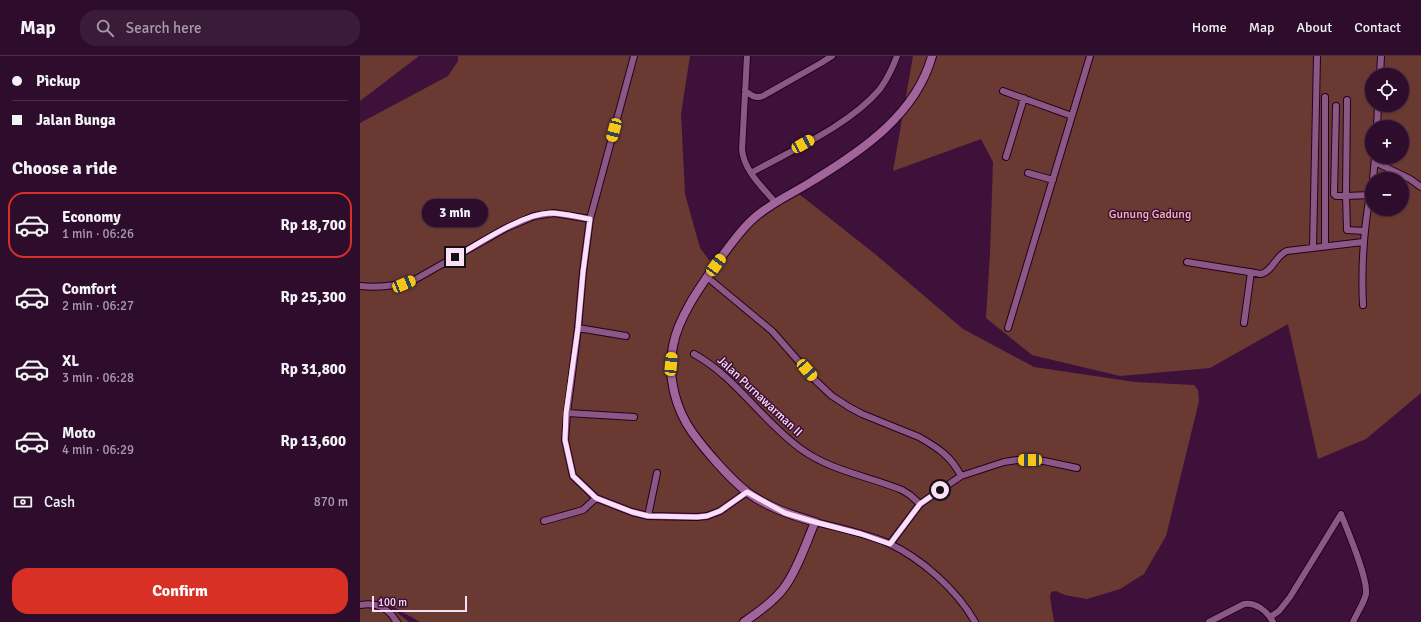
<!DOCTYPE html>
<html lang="en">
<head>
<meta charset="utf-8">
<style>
  :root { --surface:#2e0d2c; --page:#3a1b38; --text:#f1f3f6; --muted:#a79ca9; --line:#492d48; --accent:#d93025 }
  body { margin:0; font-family:Signika,sans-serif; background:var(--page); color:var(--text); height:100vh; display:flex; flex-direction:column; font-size:15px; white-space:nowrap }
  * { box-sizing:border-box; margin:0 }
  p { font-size:13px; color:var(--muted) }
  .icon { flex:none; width:22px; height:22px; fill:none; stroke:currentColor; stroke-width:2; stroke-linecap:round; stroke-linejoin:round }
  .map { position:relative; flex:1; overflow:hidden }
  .sheet { display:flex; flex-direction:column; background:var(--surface); width:360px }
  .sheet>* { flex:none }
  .guide { display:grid; align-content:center; height:88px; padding:0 12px; background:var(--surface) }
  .fabs { position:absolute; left:1005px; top:12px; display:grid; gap:8px }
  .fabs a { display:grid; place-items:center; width:44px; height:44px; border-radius:50%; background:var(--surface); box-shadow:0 1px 3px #0004,0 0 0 1px var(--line); font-size:20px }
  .scale { position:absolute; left:12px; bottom:10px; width:95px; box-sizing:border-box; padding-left:4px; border:2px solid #fbdef7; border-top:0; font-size:11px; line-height:14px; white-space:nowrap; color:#fbdef7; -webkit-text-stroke:3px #3e113b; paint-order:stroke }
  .end { position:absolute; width:18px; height:18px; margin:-9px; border:5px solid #fbdef7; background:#111; box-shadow:0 0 0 2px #111 }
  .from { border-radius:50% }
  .bubble { position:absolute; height:28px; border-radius:14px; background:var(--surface); box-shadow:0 1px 3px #0004,0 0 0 1px var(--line); font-size:13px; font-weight:800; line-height:28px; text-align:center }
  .car { position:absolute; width:12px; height:24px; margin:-12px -6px; border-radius:5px; box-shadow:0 0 3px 1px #0007; background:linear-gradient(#f5c518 24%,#345 0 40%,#f5c518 0 76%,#345 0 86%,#f5c518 0) }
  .guide b { display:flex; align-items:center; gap:14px; height:38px; font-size:15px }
  .guide b+b { border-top:1px solid var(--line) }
  .guide i { width:10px; height:10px; background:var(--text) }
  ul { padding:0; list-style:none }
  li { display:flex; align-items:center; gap:12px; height:66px; margin:0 8px 6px; padding:0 4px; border:2px solid transparent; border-radius:16px }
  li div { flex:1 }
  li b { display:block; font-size:15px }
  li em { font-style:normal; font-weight:800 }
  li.current { border-color:var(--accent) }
  li>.icon { width:36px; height:36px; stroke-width:1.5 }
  h2 { padding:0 12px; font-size:18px; line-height:48px }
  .pay { display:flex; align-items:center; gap:10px; height:44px; padding:0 12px; font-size:15px }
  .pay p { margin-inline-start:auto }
  .primary-button { display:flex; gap:8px; margin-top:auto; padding:8px 12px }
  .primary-button a { flex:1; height:46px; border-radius:16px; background:var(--accent); color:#fff; font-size:16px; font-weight:800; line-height:46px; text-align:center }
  header { display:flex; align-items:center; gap:24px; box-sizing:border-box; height:56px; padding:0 20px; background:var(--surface); border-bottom:1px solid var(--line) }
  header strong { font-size:19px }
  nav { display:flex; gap:22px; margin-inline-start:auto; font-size:14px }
  .search { width:280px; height:36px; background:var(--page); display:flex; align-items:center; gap:10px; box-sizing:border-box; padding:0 14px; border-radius:16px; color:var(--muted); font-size:15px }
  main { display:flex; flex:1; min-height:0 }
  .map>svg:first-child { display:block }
</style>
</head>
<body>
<header>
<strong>Map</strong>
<div class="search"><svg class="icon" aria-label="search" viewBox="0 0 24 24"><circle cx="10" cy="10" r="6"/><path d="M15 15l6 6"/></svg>Search here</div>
<nav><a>Home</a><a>Map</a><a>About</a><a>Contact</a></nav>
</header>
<main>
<section class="sheet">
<div class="guide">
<b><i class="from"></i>Pickup</b>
<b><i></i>Jalan Bunga</b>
</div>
<h2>Choose a ride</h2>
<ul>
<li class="current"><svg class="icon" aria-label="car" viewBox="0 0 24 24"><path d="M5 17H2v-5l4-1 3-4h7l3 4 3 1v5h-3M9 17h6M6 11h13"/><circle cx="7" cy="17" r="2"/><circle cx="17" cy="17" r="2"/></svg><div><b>Economy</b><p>1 min · 06:26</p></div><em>Rp 18,700</em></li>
<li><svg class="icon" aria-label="car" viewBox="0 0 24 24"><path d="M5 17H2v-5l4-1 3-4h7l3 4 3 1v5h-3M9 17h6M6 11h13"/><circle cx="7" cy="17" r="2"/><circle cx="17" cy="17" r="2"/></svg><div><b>Comfort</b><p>2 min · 06:27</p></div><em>Rp 25,300</em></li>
<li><svg class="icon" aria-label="car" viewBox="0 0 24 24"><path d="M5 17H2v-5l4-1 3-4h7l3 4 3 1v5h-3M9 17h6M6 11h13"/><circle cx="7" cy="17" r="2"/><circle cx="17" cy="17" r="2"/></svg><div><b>XL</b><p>3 min · 06:28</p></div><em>Rp 31,800</em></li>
<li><svg class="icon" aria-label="car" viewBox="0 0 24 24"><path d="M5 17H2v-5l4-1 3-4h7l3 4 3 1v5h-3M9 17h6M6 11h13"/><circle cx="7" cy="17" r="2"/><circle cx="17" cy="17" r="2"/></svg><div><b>Moto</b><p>4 min · 06:29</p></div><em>Rp 13,600</em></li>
</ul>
<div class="pay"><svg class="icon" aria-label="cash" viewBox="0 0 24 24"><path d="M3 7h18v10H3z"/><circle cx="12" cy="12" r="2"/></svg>Cash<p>870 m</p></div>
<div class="primary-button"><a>Confirm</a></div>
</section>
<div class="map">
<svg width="1061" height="566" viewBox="0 0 1061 566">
  <rect width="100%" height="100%" fill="#3e113b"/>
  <path fill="#6a3a32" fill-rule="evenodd" d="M0,0h59l-59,45z
    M98,0h232l-9,58 4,80 15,54 9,12 7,-1c12,-14 56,-70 75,-68 2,0 6,2 8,3l76,60 88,75 71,38 101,15 59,3 4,5 1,11 -33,135 -22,38 -24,15 -33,10 -22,-4 -9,-4 -5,1 -1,5 4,25h-634l-39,-22 28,22h-49v-499l88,-47 10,-15z
    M553,0h508v337l-55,46 -48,20 -30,-135 -78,44 -90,8 -88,-21 -46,-37 4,-64 3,-92 -12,-23 -88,32zM1012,19h30v30h-30zM1012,71h30v30h-30zM1012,123h30v30h-30z"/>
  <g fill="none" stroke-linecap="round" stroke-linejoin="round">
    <defs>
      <path id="street" d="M387,0l-5,94c2,20 20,37 33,52
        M1020,19l1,-19
        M385,34c5,5 10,9 18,6l58,-33 11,-7
        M643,35l69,25
        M987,44l-1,96 24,-1
        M976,50l-2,88 2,2h10l1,34 17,1
        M1017,71l1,-22
        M646,101l18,-59
        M1015,106l35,17 11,8
        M391,117c41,-23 99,-48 129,-84 7,-10 13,-22 17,-33
        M668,117l25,7
        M1013,123l2,-22
        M230,163l44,-163
        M965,190v-149
        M953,192l4,-192
        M827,206l74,12c11,-2 15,-19 26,-23l76,-9
        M347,221l65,54 44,50 16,15 17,11 13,7 57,23c19,11 32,19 42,39
        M0,230c20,2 38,0 56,-7l90,-51 28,-12 20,-3 36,6 -7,53 -5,56 -11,85 -2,27 8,36 23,22 36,14 16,4 49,1 10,-1 13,-5 27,-19
        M1003,249c-2,-41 1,-81 9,-121
        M884,267l7,-51
        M218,272l48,8
        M648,272l82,-272
        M334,298c42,23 68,67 107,95 30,22 67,27 101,41l8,5 10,9
        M207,357l67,4
        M981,458c7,18 27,64 25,80 -2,9 -9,19 -13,28
        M288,460l9,-43
        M184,465l39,-11 13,-12
        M455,466c25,6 49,11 73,21 33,15 69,47 87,79
        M530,488l30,-40 41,-28 43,-14 13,-2 27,1 33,7
        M0,549c11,-2 23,0 31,9 2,2 3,5 6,8
        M910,561l9,-6 11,-14 51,-83
        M849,566l35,-18c12,-2 23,7 29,18"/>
      <path id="secondary" d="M384,566c15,-10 32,-22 42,-37 13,-19 20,-42 29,-63 -24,-7 -48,-15 -68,-30 -18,-14 -42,-42 -55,-60 -17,-24 -25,-57 -19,-86 5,-29 29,-62 46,-86 11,-14 21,-30 35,-42 18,-16 40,-25 60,-38 49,-30 102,-66 118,-124"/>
    </defs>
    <use href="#street" stroke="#230022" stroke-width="8"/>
    <use href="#secondary" stroke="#230022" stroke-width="10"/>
    <use href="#street" stroke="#8b5886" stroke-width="6"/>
    <use href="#secondary" stroke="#a1649b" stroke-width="8"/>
  </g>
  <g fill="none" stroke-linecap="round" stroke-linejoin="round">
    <path stroke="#fbdef7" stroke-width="5" d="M95,201c25,-14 67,-43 95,-44 14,0 27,4 40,6l-7,53 -5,56 -12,85 -1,27 8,36 23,22 36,14 16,4 49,1 10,-1 13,-5 27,-19 38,21 30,9 46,12 29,10 30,-40 20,-14"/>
  </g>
  <g text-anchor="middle" stroke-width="3" stroke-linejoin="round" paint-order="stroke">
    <g font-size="12" fill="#f9b9ad" stroke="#3e113b">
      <text x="790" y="162">Gunung Gadung</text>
    </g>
    <g font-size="12" fill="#fbdef7" stroke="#3e113b">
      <text transform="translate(400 340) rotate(43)" y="4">Jalan Purnawarman II</text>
    </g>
  </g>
</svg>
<div class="fabs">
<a><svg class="icon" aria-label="locate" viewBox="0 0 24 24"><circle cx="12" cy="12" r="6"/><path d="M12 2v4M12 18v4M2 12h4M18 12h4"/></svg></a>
<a>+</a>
<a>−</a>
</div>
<div class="scale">100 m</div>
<i class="end from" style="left:580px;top:434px"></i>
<i class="end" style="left:95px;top:201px"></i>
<div class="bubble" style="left:62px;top:143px;width:66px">3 min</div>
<i class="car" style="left:254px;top:74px;rotate:195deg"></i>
<i class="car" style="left:443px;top:88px;rotate:61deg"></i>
<i class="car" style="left:356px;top:209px;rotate:36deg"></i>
<i class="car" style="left:44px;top:228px;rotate:68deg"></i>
<i class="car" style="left:311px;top:308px;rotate:5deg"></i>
<i class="car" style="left:447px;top:314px;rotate:139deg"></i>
<i class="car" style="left:670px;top:404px;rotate:270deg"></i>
</div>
</main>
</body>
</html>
